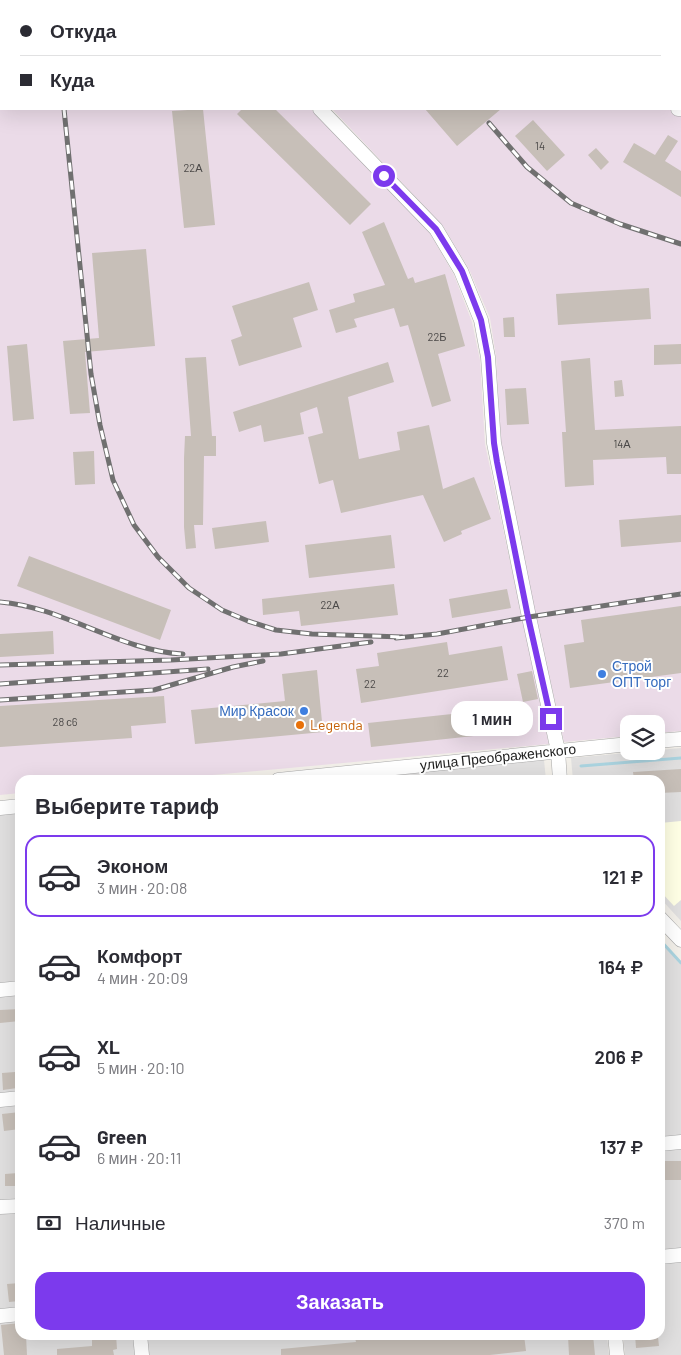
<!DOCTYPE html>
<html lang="ru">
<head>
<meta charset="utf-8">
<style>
  :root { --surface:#fff; --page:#f7f7f7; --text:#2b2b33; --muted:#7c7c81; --line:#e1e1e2; --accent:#7c3aed }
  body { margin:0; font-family:Barlow,sans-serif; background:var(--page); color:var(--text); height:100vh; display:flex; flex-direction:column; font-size:19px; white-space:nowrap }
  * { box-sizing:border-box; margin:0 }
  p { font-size:16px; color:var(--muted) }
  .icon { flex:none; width:28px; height:28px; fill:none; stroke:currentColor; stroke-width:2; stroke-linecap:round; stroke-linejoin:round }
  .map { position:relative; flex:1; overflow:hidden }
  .sheet { position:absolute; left:15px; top:775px; width:650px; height:565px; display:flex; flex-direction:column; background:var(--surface); border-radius:15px; box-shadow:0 5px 20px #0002 }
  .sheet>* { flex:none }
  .banner { position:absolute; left:0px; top:0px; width:681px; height:110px; box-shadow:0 5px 20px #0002; display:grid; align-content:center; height:110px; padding:0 20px; background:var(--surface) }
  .buttons { position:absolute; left:620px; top:715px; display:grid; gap:10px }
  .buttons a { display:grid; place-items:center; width:45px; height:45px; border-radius:10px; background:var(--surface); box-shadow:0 5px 20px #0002; font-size:25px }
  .end { position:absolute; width:22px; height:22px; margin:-11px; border:6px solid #7c3aed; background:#fff; box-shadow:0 0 0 2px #fff }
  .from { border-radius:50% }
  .bubble { position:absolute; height:35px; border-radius:15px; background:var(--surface); box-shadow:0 5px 20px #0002; font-size:16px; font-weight:600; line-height:35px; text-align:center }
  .banner b { display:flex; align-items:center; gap:18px; height:48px; font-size:19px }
  .banner b+b { border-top:1px solid var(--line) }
  .banner i { width:12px; height:12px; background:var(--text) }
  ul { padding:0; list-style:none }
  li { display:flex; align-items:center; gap:15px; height:82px; margin:0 10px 8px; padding:0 10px; border:2px solid transparent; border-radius:15px }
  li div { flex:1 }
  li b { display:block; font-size:19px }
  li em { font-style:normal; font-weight:600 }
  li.selected { border-color:var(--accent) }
  li>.icon { width:45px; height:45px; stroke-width:1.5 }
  h2 { padding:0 20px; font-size:22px; line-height:60px }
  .pay { display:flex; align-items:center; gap:12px; height:55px; padding:0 20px; font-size:19px }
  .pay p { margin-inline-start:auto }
  .primary-button { display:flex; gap:10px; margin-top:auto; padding:10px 20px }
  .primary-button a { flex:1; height:58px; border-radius:15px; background:var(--accent); color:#fff; font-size:20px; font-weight:600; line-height:58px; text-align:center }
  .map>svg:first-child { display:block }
</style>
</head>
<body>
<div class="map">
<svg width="681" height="1355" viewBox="0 0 681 1355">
  <rect width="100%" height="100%" fill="#f2efe9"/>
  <path fill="#e0dfdf" d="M681,748v173l-21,-23v-118h-87l-2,-22z
    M544,760l2,20h-211z
    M20,811v524h587l2,20h-609v-542z
    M660,941l21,24v390h-56l-2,-20h37z"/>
  <path fill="#ebdbe8" d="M0,0h207l1,1h-207v108h310l119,124 24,42 18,47 8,38 5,84 64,300 -390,36h-139v13l-20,2z
    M229,0h452v731l-25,2v-9h-27v12l-65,6 -40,-178 -23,-122 -5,-86 -6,-38 -21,-49 -26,-43 -111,-117h348v-108z"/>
  <path fill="#ffffe5" d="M681,821v79l-7,6 -14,-15v-68z"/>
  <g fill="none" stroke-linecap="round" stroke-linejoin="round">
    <path stroke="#aad3df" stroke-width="3" d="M581,766l100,-8
      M576,778v2
      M660,940l21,23"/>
  </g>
  <path fill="#c7bfb8" d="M203,109l12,116 -31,3 -12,-117z
    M242,109h33l96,95 -21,21 -113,-111z
    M425,109h76l-44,37z
    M533,120l32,35 -18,16 -32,-35z
    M668,135l10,6 -13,20 16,10v26l-58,-35 11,-19 21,12z
    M596,148l13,14 -8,8 -13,-15z
    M384,222l24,57 5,-2 2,6 30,-9 20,72 -27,8 13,47 -19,6 -24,-82 -8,2 -6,-19 -40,11 3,8 -21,6 -7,-23 26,-8 -2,-8 32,-9 -23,-53z
    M146,249l9,97 -70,6 5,61 -20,1 -7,-73 36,-3 -7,-85z
    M309,282l9,28 -25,8 9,29 -63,19 -8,-26 11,-4 -10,-30z
    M649,288l2,31 -93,6 -2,-31z
    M514,317l1,20h-11l-1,-19z
    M27,344l7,75 -21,2 -6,-75z
    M681,344v20l-27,1v-20z
    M206,357l6,79h4v20h-12l-1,69h-9l2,23 -10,1 -2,-22v-69l1,-22h6l-6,-78z
    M590,358l5,72 86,-4v48h-14l-1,-17 -73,3 1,25 -29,2 -3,-55h4l-5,-71z
    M388,362l6,20 -46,15 11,62 41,-9 -3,-18 32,-7 14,64 31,-12 17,42 -30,12 1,3 -18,8 -21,-47 -82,18 -8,-33 -14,4 -11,-47 15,-4 -6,-26 -17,6 4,21 -40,8 -3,-17 -22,7 -6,-20z
    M622,380l2,16 -9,1 -1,-16z
    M526,388l3,36 -22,1 -2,-36z
    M94,451l1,33 -20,1 -2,-33z
    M681,515v27l-60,5 -2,-27z
    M266,521l3,21 -54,7 -3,-21z
    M391,535l4,33 -86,10 -4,-33z
    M29,556l142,54 -11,30 -143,-54z
    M394,584l4,31 -97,11 -2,-15 -36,4 -1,-16z
    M507,589l4,19 -59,10 -3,-19z
    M681,606v67l-111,15 -6,-43 20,-3 -3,-22z
    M53,631l1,23 -54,3v-23z
    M447,642l2,13 53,-9 6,34 -147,23 -5,-34 23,-3 -2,-13z
    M317,670l6,62 -128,12 -4,-34 94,-9 -3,-27z
    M532,671l6,28 -15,3 -6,-28z
    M164,696l2,27 -35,3 1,12 -132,9v-41z
    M480,711l3,24 -112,12 -3,-24z
    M681,769v23l-21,1v-13h-26l-1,-8z
    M20,1009v12l-20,2v-13z
    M15,1072l2,16 -14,2 -1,-17z
    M20,1112v17l-16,2 -2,-17z
    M661,1161h20v19h-20z
    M18,1173v13h-13v-12z
    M20,1283v18l-11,1 -2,-18z
    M20,1323v12h6l1,20h-23l-3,-30z
    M92,1335h24l1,14 -4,1 1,5h-57v-6l35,-3z
    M389,1335h135l2,16 -36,4h-209v-6l75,-7 -1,-4z
    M593,1335l2,20h-26l-1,-19z
    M635,1335h19v3l4,-1 1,9 -23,2z"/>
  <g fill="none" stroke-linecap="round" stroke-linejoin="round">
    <defs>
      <path id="minor" d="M216,0l1,1
        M320,109l116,120 25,42 20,49 7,37 6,86 35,174 29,134 2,29
        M678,109h3
        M656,741l25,-2
        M278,780l351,-36
        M0,808l20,-2
        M660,918l21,22
        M0,990l20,-2
        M0,1100l20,-2
        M660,1144l21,-2
        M0,1207l20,-1
        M660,1257l21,-2
        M0,1316l20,-2
        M140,1335l2,20
        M615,1335l2,20"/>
    </defs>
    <use href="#minor" stroke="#a9a9a9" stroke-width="15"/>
    <use href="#minor" stroke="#fff" stroke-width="14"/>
    <defs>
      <path id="rail" d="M53,0v1
        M573,0l2,1
        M618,0l1,1
        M680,73l1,2
        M64,109l27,265 9,51 13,55 21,45 24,32 31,31 33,22 26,11 28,9 36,4 90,3
        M489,123l38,44 44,36 49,21 61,20
        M0,602c64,5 119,49 183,52
        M396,638l41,-4 92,-17 152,-23
        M0,665l171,-5 110,-6 90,-12
        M0,684l208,-15
        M0,700l154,-10 79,-23 30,-6"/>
    </defs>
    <use href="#rail" stroke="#707070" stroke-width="5"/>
    <use href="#rail" stroke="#fff" stroke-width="3" stroke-dasharray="9" stroke-linecap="butt"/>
  </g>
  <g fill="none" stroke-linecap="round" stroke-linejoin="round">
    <path stroke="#7c3aed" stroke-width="6" d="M384,176l52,53 26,42 19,49 7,37 6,86 3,19 31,155 23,102"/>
  </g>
  <g fill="#3f7fe0" stroke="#fff" stroke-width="2">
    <circle cx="602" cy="674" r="5"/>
    <circle cx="304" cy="711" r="5"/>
  </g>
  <circle fill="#e8710a" stroke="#fff" stroke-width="2" cx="300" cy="725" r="5"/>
  <g text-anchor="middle" stroke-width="4" stroke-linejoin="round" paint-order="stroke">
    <g font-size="11" fill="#4b4948">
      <text x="540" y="150">14</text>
      <text x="193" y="172">22А</text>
      <text x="437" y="341">22Б</text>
      <text x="622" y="448">14А</text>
      <text x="330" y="609">22А</text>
      <text x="443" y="677">22</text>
      <text x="370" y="688">22</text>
      <text x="65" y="726">28 с6</text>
    </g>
    <g font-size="14" fill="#366cbe" stroke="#fff" text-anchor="start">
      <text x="612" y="671">Строй<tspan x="612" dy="16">ОПТ торг</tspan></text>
      <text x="294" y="716" text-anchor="end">Мир Красок</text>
    </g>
    <g font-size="14" fill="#c56008" stroke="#fff" text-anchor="start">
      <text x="310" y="730">Legenda</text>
    </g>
    <g font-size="14" fill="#222" stroke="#fff">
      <text transform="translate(498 757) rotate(-6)" y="5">улица Преображенского</text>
    </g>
  </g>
</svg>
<div class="buttons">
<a><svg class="icon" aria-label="layers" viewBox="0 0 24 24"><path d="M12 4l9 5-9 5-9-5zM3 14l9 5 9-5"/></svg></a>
</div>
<i class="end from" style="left:384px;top:176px"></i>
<i class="end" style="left:551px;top:719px"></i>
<div class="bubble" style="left:451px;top:701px;width:82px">1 мин</div>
<div class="banner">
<b><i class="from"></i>Откуда</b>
<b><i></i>Куда</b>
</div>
<section class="sheet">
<h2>Выберите тариф</h2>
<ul>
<li class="selected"><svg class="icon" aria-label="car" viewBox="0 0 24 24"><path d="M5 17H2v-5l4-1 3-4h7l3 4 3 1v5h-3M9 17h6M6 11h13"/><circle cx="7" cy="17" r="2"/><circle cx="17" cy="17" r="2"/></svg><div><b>Эконом</b><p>3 мин · 20:08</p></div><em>121 ₽</em></li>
<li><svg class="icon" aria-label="car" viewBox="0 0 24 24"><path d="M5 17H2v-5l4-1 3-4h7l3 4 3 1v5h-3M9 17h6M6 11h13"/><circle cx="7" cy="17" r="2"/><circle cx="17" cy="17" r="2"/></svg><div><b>Комфорт</b><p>4 мин · 20:09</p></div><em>164 ₽</em></li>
<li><svg class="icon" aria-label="car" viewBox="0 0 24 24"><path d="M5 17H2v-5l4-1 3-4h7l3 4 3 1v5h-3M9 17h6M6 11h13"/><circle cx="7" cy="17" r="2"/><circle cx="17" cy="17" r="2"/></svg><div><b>XL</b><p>5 мин · 20:10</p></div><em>206 ₽</em></li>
<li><svg class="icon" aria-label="car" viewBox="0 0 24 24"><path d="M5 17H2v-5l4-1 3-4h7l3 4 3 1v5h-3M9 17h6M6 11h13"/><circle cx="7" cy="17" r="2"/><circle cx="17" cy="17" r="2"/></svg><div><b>Green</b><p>6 мин · 20:11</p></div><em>137 ₽</em></li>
</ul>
<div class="pay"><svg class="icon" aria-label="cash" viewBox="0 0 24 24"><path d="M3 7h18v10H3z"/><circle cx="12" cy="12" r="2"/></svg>Наличные<p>370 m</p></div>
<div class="primary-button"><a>Заказать</a></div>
</section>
</div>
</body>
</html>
